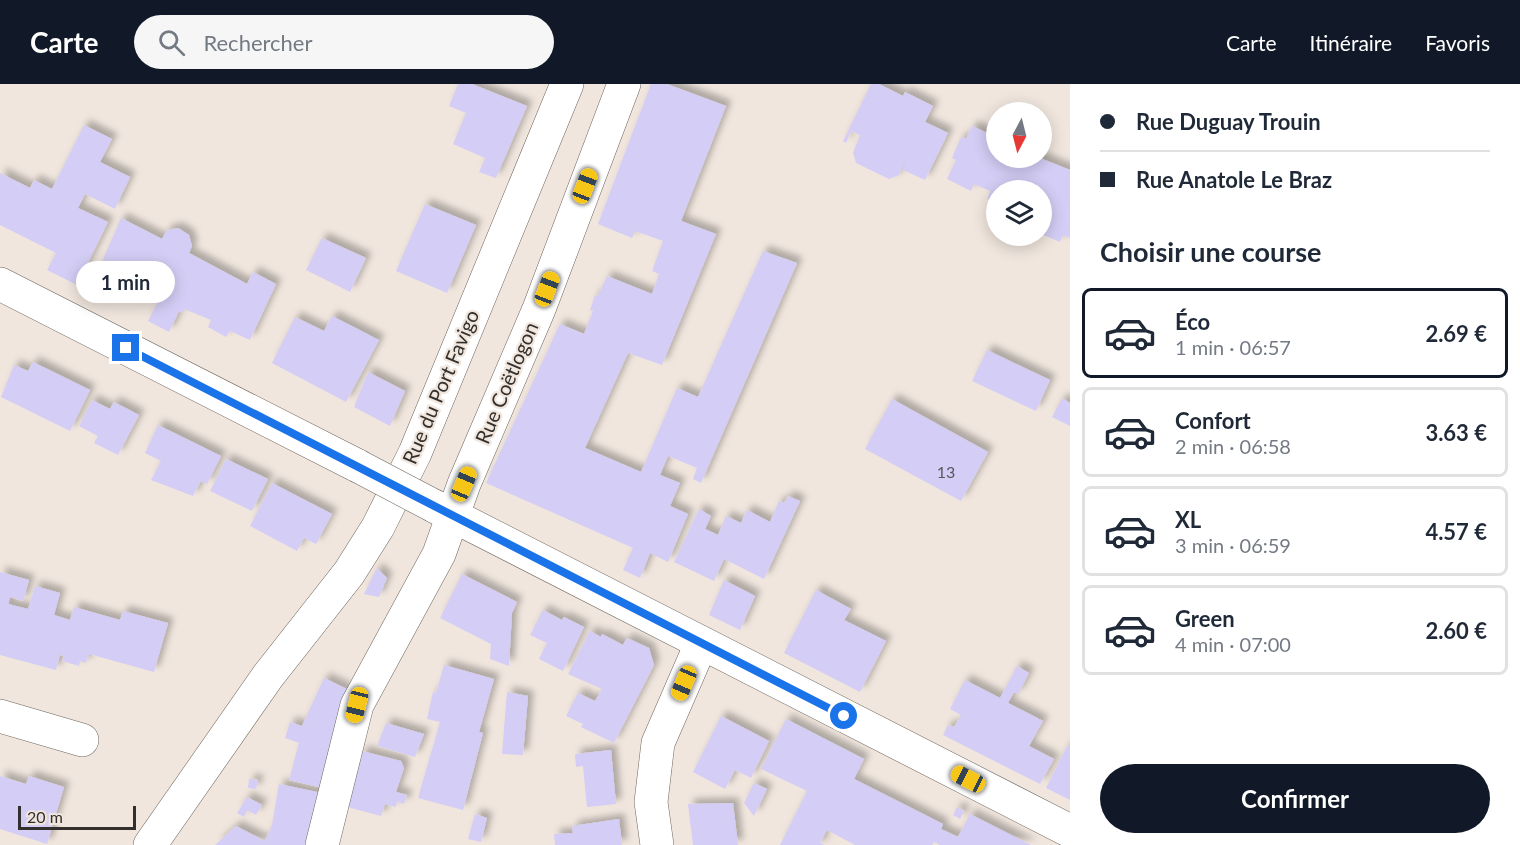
<!DOCTYPE html>
<html lang="fr">
<head>
<meta charset="utf-8">
<style>
  :root { --surface:#fff; --page:#f6f6f7; --text:#1f2937; --muted:#747a83; --line:#e0e1e3; --accent:#111827 }
  body { margin:0; font-family:Lato,sans-serif; background:var(--page); color:var(--text); height:100vh; display:flex; flex-direction:column; font-size:22px; white-space:nowrap }
  * { box-sizing:border-box; margin:0 }
  p { font-size:20px; color:var(--muted) }
  .icon { flex:none; width:33px; height:33px; fill:none; stroke:currentColor; stroke-width:2; stroke-linecap:round; stroke-linejoin:round }
  .map { position:relative; flex:1; overflow:hidden }
  .drawer { display:flex; flex-direction:column; background:var(--surface); width:450px }
  .drawer>* { flex:none }
  .banner { display:grid; align-content:center; height:132px; padding:0 30px; background:var(--surface) }
  .needle { width:39px; rotate:187deg }
  .controls { position:absolute; left:986px; top:18px; display:grid; gap:12px }
  .controls a { display:grid; place-items:center; width:66px; height:66px; border-radius:50%; background:var(--surface); box-shadow:0 3px 15px #0003; font-size:30px }
  .scale { position:absolute; left:18px; bottom:15px; width:118px; box-sizing:border-box; padding-left:6px; border:3px solid #322f2c; border-top:0; font-size:16px; line-height:21px; white-space:nowrap; color:#322f2c; -webkit-text-stroke:4px #f0e6de; paint-order:stroke }
  .end { position:absolute; width:27px; height:27px; margin:-14px; border:8px solid #1a73e8; background:#fff; box-shadow:0 0 0 3px #fff }
  .from { border-radius:50% }
  .bubble { position:absolute; height:42px; border-radius:21px; background:var(--surface); box-shadow:0 3px 15px #0003; font-size:20px; font-weight:700; line-height:42px; text-align:center }
  .car { position:absolute; width:18px; height:36px; margin:-18px -9px; border-radius:8px; box-shadow:0 0 4px 2px #0007; background:linear-gradient(#f5c518 24%,#345 0 40%,#f5c518 0 76%,#345 0 86%,#f5c518 0) }
  .banner b { display:flex; align-items:center; gap:21px; height:57px; font-size:22px }
  .banner b+b { border-top:2px solid var(--line) }
  .banner i { width:15px; height:15px; background:var(--text) }
  ul { padding:0; list-style:none }
  li { display:flex; align-items:center; gap:18px; height:90px; margin:0 12px 9px; padding:0 18px; border:3px solid var(--line); border-radius:9px }
  li div { flex:1 }
  li b { display:block; font-size:22px }
  li em { font-style:normal; font-weight:700 }
  li.selected { border-color:var(--accent) }
  li>.icon { width:54px; height:54px; stroke-width:1.5 }
  h2 { padding:0 30px; font-size:27px; line-height:72px }
  .primary-button { display:flex; gap:12px; margin-top:auto; padding:12px 30px }
  .primary-button a { flex:1; height:69px; border-radius:36px; background:var(--accent); color:#fff; font-size:24px; font-weight:700; line-height:69px; text-align:center }
  header { display:flex; align-items:center; gap:36px; box-sizing:border-box; height:84px; padding:0 30px; background:var(--accent); color:#fff }
  header strong { font-size:28px }
  nav { display:flex; gap:33px; margin-inline-start:auto; font-size:21px }
  .search { width:420px; height:54px; background:var(--page); display:flex; align-items:center; gap:15px; box-sizing:border-box; padding:0 21px; border-radius:33px; color:var(--muted); font-size:22px }
  main { display:flex; flex:1; min-height:0 }
  .map>svg:first-child { display:block }
</style>
</head>
<body>
<header>
<strong>Carte</strong>
<div class="search"><svg class="icon" aria-label="search" viewBox="0 0 24 24"><circle cx="10" cy="10" r="6"/><path d="M15 15l6 6"/></svg>Rechercher</div>
<nav><a>Carte</a><a>Itinéraire</a><a>Favoris</a></nav>
</header>
<main>
<div class="map">
<svg width="1070" height="761" viewBox="0 0 1070 761">
  <defs>
    <filter id="shadow"><feDropShadow dx="5.5" dy="-5.5" stdDeviation="3" flood-color="#0004"/></filter>
  </defs>
  <rect width="100%" height="100%" fill="#f0e6de"/>
  <path fill="#d4cdf5" filter="url(#shadow)" d="M458,0h14l55,22 -31,72 -17,-6 6,-14 -32,-14 13,-31 -17,-7z
    M651,0h16l59,22 -45,115 35,13 -54,131 -34,-12 -43,95 56,24 36,-84 21,9 65,-146 34,12 -96,220 -8,-4 4,-11 -29,-12 -8,19 20,8 -10,23 18,8 -20,48 -18,-9 -10,25 -17,-8 10,-22 -147,-65 74,-159 24,10 9,-23 -3,-1 5,-15 3,1 9,-20 45,18 7,-20 -7,-3 11,-30 -28,-10 -3,7 -34,-14z
    M871,0h8l24,12 2,-4 28,14 -8,16 23,11 -23,47 -22,-10 3,-10 -7,15 -10,4 -33,-16 -3,-10 7,-18 -9,-4 -5,12 -3,-2z
    M84,41l28,14 -12,23 30,15 -15,32 -30,-15 -7,14 30,14 -31,63 -30,-15 9,-17 -56,-28v-52l30,15 4,-8 18,9z
    M972,42l24,11v21h44l30,12v68l-7,-3 -3,7 -19,-8 7,-18 -7,-3v-23h-45v13l-9,-4 3,-8 -16,-7 -3,7 -24,-12 9,-19 -4,-2 9,-21 5,2z
    M425,120l51,21 -29,68 -51,-22z
    M121,134l41,21 5,-9 11,-2 11,7 3,11 -3,7 58,31 6,-12 23,12 -26,56 -20,-9 -4,6 -18,-10 3,-7 -27,-11 -2,4 -3,-2 -10,21 -21,-11 10,-19 -59,-33z
    M322,154l44,20 -16,34 -44,-22z
    M332,232l47,24 -33,62 -74,-39 23,-46 29,14z
    M987,266l63,30 -14,31 -64,-30z
    M33,278l57,28 -20,41 -69,-34 13,-32 14,6z
    M368,288l37,19 -15,35 -36,-19z
    M1062,314l8,5v23l-18,-9z
    M892,315l96,53 -27,49 -96,-52z
    M92,316l18,9 4,-7 25,13 -21,40 -24,-12 4,-7 -19,-10z
    M158,341l63,31 -14,28 -6,-3 -8,15 -42,-16 10,-19 -16,-8z
    M226,375l42,20 -16,32 -42,-20z
    M272,399l60,31 -16,30 -12,-6 -7,13 -47,-25z
    M788,412l12,5 -36,78 -40,-20 -10,22 -40,-19 25,-53 12,7 -6,13 13,6 8,-19 15,7 6,-13 23,12 9,-21 5,2z
    M377,484l10,10 -8,19 -15,-3z
    M0,488l29,8 -6,21 -13,-4 -2,7 20,5 7,-23 25,7 -6,22 16,5 4,-13 46,13 3,-9 45,12 -14,49 -65,-18 -3,9 -6,-2 -1,5 -17,-5 2,-5 -4,-1 -4,15 -56,-15z
    M462,490l55,28 -5,11 -3,53 -19,-7 1,-15 -51,-26z
    M724,496l31,16 -15,34 -31,-15z
    M816,506l35,19 -7,11 42,21 -26,51 -76,-39z
    M543,526l19,10 2,-3 20,10 -21,44 -24,-12 8,-16 -17,-8z
    M590,547l11,6 1,-3 21,11 4,-7 22,10 5,17 -40,78 -33,-16 2,-3 -17,-8 12,-23 17,8 7,-12 -34,-15z
    M444,581l50,14 -15,53 4,1 -20,77 -45,-12 22,-76 -13,-3 6,-27 3,1z
    M1017,582l12,7 -11,21 -4,-2 -6,11 35,18 -14,25 25,13 -14,25 -97,-49 5,-10 6,2 7,-12 -11,-6 15,-29 35,18z
    M324,594l23,11 -24,99 -34,-8 10,-37 -14,-5 5,-16 12,4z
    M507,608l21,4 -5,59 -21,-1z
    M721,632l48,25 -18,37 -16,-8 -10,19 -32,-17z
    M786,635l78,40 -10,20 89,45 -2,5 17,8 12,-23 61,31h-91l-6,-3 -2,3h-77l-28,-15 -7,13 5,2h-45l27,-54 -46,-22z
    M386,639l38,11 -9,23 -38,-11z
    M1067,662l3,1v53l-24,-12z
    M611,666l5,54 -29,3 -4,-41 -7,1 -1,-13z
    M362,667l39,10 3,7 -8,24 11,3 -3,9 -7,-3 -1,6 -11,-3 -4,12 -37,-10z
    M0,692l26,8 3,-8 35,11 -17,57 -47,-15z
    M249,695l9,1 -2,9 -8,-1z
    M754,699l13,6 -13,27 -10,-13z
    M279,700l43,9 -10,52h-97l21,-19 29,15 7,-16z
    M247,713l15,8 -6,10 -9,-5 -3,7 -7,-4z
    M733,719l5,42h-45l-5,-41z
    M957,723l7,4 -4,8 -7,-4z
    M475,730l12,4 -6,24 -13,-3z
    M619,735l3,26h-67l-1,-11 19,-1 -1,-7z"/>
  <g fill="none" stroke-linecap="round" stroke-linejoin="round">
    <defs>
      <path id="minor" d="M0,200l358,182
        M434,422l636,325
        M0,632l82,24
        M150,761l118,-169 81,-103 29,-46 37,-74 152,-369
        M322,761l35,-140 82,-151 25,-70 75,-175 85,-225
        M657,761l-6,-43 7,-59 43,-99"/>
    </defs>
    <use href="#minor" stroke="#6d655d" stroke-width="34"/>
    <use href="#minor" stroke="#fff" stroke-width="33"/>
    <defs>
      <path id="minor-bridge" d="M358,382l76,40"/>
    </defs>
    <use href="#minor-bridge" stroke="#6d655d" stroke-width="34" stroke-linecap="butt"/>
    <use href="#minor-bridge" stroke="#fff" stroke-width="33"/>
  </g>
  <g fill="none" stroke-linecap="round" stroke-linejoin="round">
    <path stroke="#1a73e8" stroke-width="8" d="M126,264l718,368"/>
  </g>
  <g text-anchor="middle" stroke-width="4.5" stroke-linejoin="round" paint-order="stroke">
    <g font-size="16" fill="#5a565e">
      <text x="946" y="394">13</text>
    </g>
    <g font-size="20" fill="#322f2c" stroke="#f0e6de">
      <text transform="translate(507 299) rotate(-67)" y="7">Rue Coëtlogon</text>
      <text transform="translate(441 303) rotate(-67)" y="7">Rue du Port Favigo</text>
    </g>
  </g>
</svg>
<div class="controls">
<a><svg class="needle" viewBox="-14 -14 28 28"><path d="M0-13l5 13h-10z" fill="#e53935"/><path d="M0 13l5-13h-10z" fill="#747a83"/></svg></a>
<a><svg class="icon" aria-label="layers" viewBox="0 0 24 24"><path d="M12 4l9 5-9 5-9-5zM3 14l9 5 9-5"/></svg></a>
</div>
<div class="scale">20 m</div>
<i class="end from" style="left:844px;top:632px"></i>
<i class="end" style="left:126px;top:264px"></i>
<div class="bubble" style="left:76px;top:177px;width:99px">1 min</div>
<i class="car" style="left:585px;top:102px;rotate:21deg"></i>
<i class="car" style="left:547px;top:205px;rotate:21deg"></i>
<i class="car" style="left:464px;top:400px;rotate:23deg"></i>
<i class="car" style="left:684px;top:599px;rotate:203deg"></i>
<i class="car" style="left:357px;top:621px;rotate:194deg"></i>
<i class="car" style="left:968px;top:695px;rotate:297deg"></i>
</div>
<section class="drawer">
<div class="banner">
<b><i class="from"></i>Rue Duguay Trouin</b>
<b><i></i>Rue Anatole Le Braz</b>
</div>
<h2>Choisir une course</h2>
<ul>
<li class="selected"><svg class="icon" aria-label="car" viewBox="0 0 24 24"><path d="M5 17H2v-5l4-1 3-4h7l3 4 3 1v5h-3M9 17h6M6 11h13"/><circle cx="7" cy="17" r="2"/><circle cx="17" cy="17" r="2"/></svg><div><b>Éco</b><p>1 min · 06:57</p></div><em>2.69 €</em></li>
<li><svg class="icon" aria-label="car" viewBox="0 0 24 24"><path d="M5 17H2v-5l4-1 3-4h7l3 4 3 1v5h-3M9 17h6M6 11h13"/><circle cx="7" cy="17" r="2"/><circle cx="17" cy="17" r="2"/></svg><div><b>Confort</b><p>2 min · 06:58</p></div><em>3.63 €</em></li>
<li><svg class="icon" aria-label="car" viewBox="0 0 24 24"><path d="M5 17H2v-5l4-1 3-4h7l3 4 3 1v5h-3M9 17h6M6 11h13"/><circle cx="7" cy="17" r="2"/><circle cx="17" cy="17" r="2"/></svg><div><b>XL</b><p>3 min · 06:59</p></div><em>4.57 €</em></li>
<li><svg class="icon" aria-label="car" viewBox="0 0 24 24"><path d="M5 17H2v-5l4-1 3-4h7l3 4 3 1v5h-3M9 17h6M6 11h13"/><circle cx="7" cy="17" r="2"/><circle cx="17" cy="17" r="2"/></svg><div><b>Green</b><p>4 min · 07:00</p></div><em>2.60 €</em></li>
</ul>
<div class="primary-button"><a>Confirmer</a></div>
</section>
</main>
</body>
</html>
